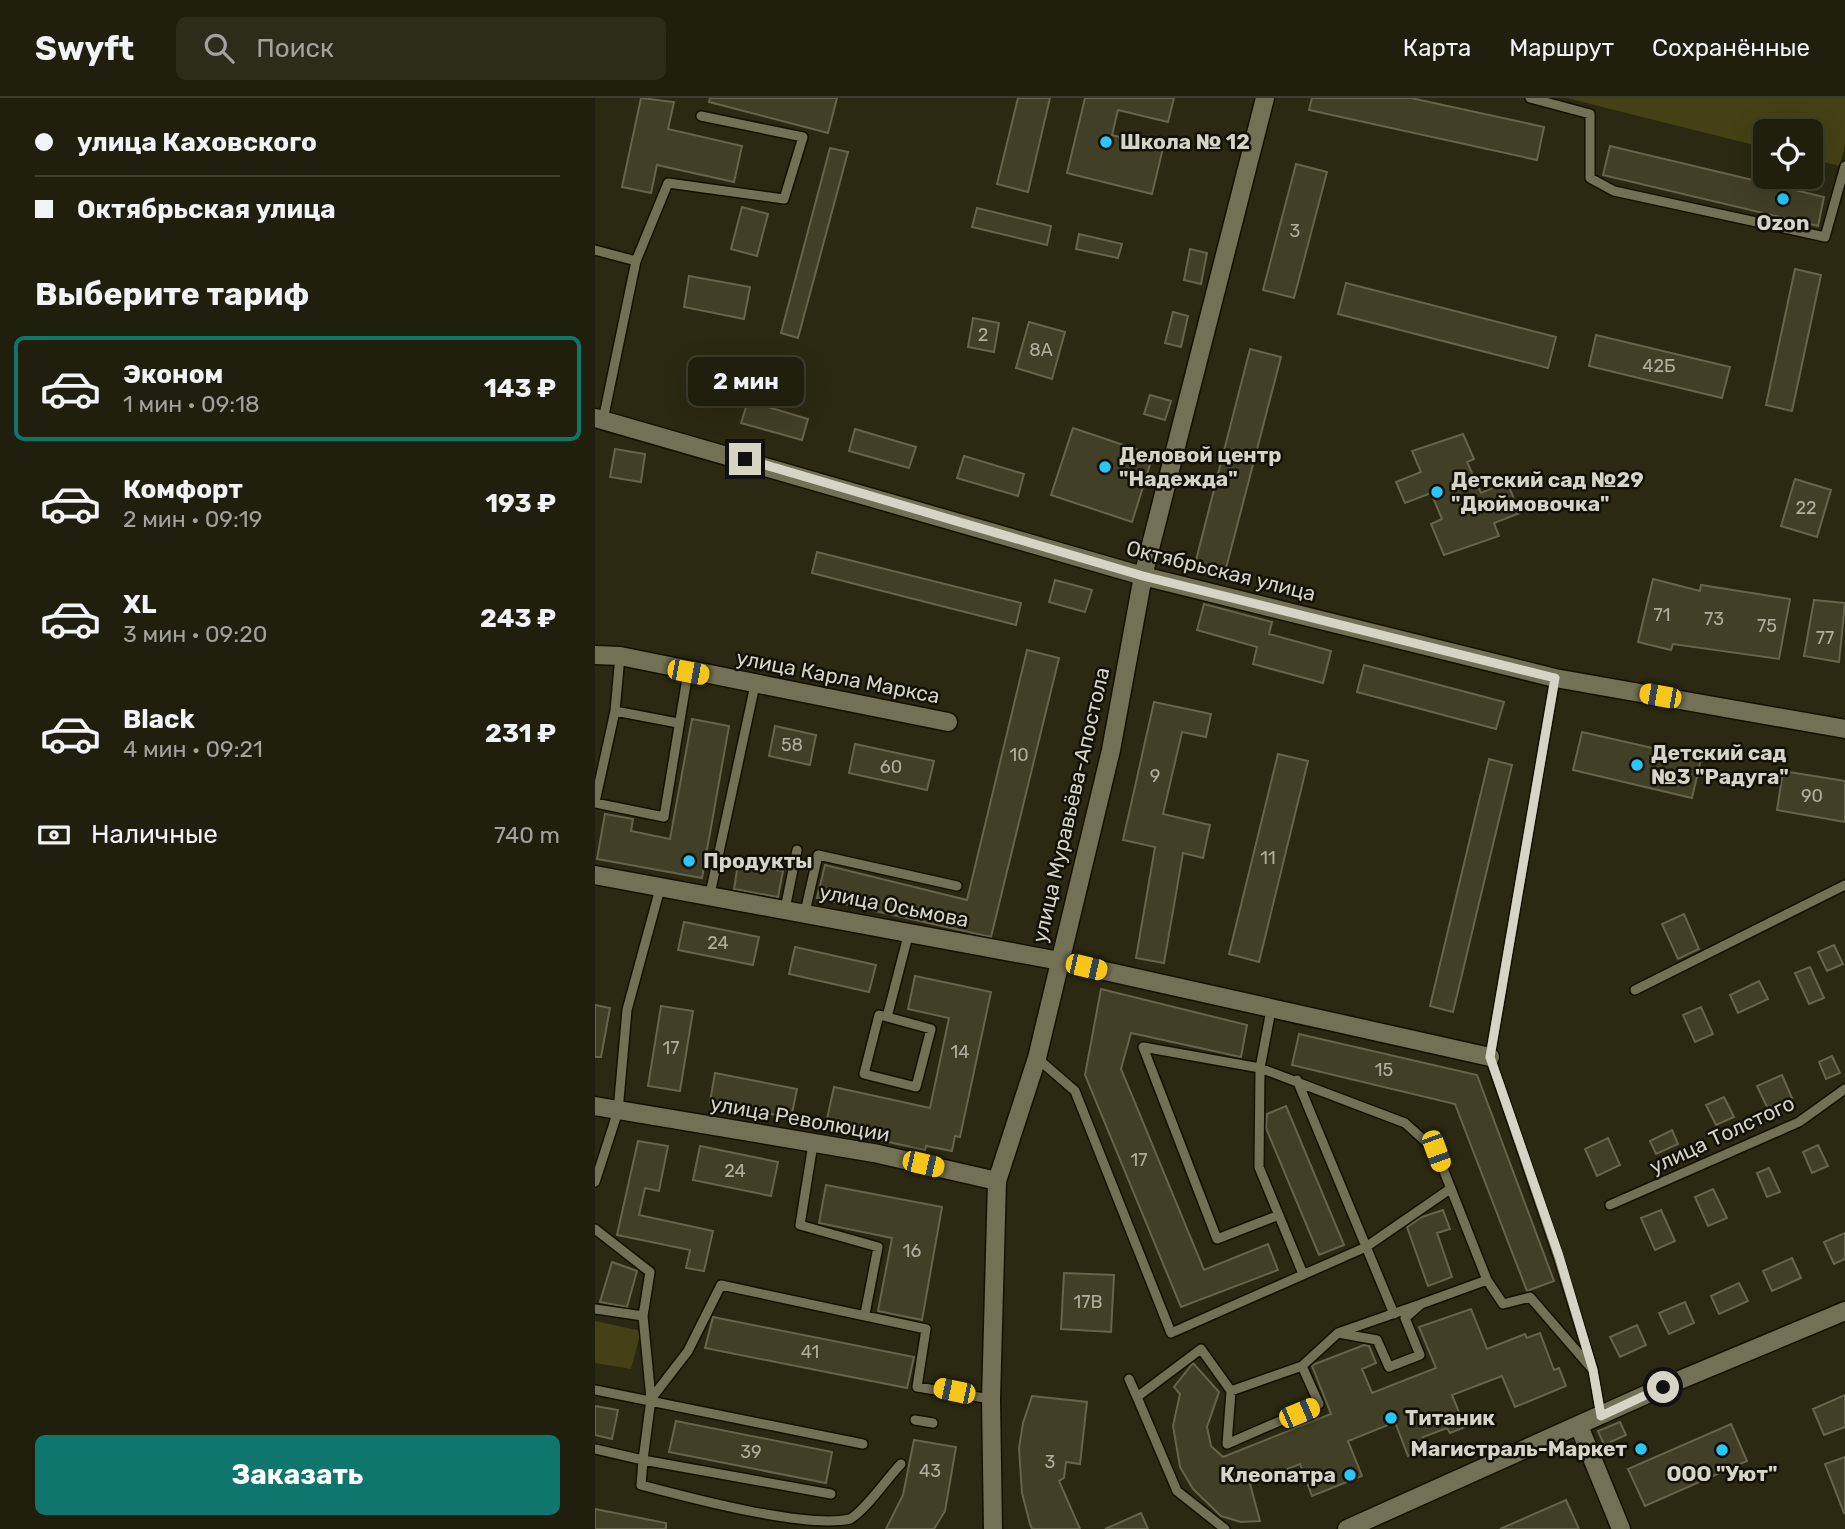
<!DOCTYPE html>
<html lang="ru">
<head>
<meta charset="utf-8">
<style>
  :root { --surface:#201f0d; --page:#2d2c1b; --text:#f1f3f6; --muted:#a2a29d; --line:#3d3d2e; --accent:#0f766e }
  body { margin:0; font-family:Rubik,sans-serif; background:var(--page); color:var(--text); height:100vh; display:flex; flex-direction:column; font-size:26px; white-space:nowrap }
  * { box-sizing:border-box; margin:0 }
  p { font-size:23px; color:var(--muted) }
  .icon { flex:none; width:38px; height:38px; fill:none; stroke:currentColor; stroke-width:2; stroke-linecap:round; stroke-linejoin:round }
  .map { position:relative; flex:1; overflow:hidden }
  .drawer { display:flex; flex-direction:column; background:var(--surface); width:595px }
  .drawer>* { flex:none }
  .banner { display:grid; align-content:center; height:154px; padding:0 35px; background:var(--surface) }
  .fabs { position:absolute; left:1158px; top:21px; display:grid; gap:14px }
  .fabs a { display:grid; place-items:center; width:70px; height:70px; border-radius:10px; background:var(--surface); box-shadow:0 7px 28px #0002,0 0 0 2px var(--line); font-size:35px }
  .end { position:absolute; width:32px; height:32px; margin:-16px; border:9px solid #d5d4c5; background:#111; box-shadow:0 0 0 4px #111 }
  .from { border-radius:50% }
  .bubble { position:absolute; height:49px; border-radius:10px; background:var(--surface); box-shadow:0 7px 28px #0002,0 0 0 2px var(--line); font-size:23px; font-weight:700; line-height:49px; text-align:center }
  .car { position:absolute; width:21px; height:42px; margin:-21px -10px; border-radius:9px; box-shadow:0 0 5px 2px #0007; background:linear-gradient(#f5c518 24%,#345 0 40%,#f5c518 0 76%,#345 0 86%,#f5c518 0) }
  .banner b { display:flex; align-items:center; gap:24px; height:66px; font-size:26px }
  .banner b+b { border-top:2px solid var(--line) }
  .banner i { width:18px; height:18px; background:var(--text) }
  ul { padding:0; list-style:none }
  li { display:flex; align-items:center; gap:21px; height:105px; margin:0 14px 10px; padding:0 21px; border:4px solid transparent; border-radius:10px }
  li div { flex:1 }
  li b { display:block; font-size:26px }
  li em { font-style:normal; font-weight:700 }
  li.current { border-color:var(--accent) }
  li>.icon { width:63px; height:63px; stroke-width:1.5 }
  h2 { padding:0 35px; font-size:32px; line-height:84px }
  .pay { display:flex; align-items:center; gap:18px; height:77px; padding:0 35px; font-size:26px }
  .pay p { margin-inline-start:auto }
  .action { display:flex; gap:14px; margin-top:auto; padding:14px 35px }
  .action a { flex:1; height:80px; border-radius:10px; background:var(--accent); color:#fff; font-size:28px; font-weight:700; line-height:80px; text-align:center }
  header { display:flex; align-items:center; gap:42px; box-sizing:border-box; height:98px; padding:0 35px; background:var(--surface); border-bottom:2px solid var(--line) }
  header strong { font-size:33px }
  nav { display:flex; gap:38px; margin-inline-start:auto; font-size:24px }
  .search { width:490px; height:63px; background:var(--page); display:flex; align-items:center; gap:18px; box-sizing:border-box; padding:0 24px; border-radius:10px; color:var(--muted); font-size:26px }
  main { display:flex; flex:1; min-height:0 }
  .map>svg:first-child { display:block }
</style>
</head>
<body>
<header>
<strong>Swyft</strong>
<div class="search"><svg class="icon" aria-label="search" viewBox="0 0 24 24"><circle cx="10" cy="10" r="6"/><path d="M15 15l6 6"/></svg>Поиск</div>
<nav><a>Карта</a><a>Маршрут</a><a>Сохранённые</a></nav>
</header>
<main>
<section class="drawer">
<div class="banner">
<b><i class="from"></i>улица Каховского</b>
<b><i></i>Октябрьская улица</b>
</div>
<h2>Выберите тариф</h2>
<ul>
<li class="current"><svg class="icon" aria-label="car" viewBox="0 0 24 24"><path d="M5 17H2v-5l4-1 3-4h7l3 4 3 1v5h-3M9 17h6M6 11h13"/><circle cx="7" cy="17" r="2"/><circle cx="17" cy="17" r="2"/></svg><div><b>Эконом</b><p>1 мин · 09:18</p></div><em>143 ₽</em></li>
<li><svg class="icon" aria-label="car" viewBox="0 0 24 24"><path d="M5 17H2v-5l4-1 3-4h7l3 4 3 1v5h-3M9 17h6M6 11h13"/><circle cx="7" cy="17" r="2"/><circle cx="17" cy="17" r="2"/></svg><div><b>Комфорт</b><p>2 мин · 09:19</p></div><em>193 ₽</em></li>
<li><svg class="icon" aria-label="car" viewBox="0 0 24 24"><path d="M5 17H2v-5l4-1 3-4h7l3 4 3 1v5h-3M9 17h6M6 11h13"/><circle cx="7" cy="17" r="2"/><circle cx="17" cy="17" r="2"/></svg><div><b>XL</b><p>3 мин · 09:20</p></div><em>243 ₽</em></li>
<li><svg class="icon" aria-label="car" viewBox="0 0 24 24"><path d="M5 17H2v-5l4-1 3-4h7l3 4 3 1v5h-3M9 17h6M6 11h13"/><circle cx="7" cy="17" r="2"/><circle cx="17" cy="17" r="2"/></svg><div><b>Black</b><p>4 мин · 09:21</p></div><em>231 ₽</em></li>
</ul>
<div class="pay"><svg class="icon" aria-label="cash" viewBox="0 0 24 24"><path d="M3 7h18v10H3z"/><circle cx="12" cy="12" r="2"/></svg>Наличные<p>740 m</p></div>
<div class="action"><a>Заказать</a></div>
</section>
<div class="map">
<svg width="1250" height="1431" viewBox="0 0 1250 1431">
  <rect width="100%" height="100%" fill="#2b2911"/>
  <path fill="#454116" d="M972,0h278v46l-5,22 -29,-7v-28h-45v17z
    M0,1223l46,10 -10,38 -36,-6z"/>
  <path fill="#413f26" stroke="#66644a" stroke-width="2" d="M46,0l33,4 -6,27 74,17 -8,36 -77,-17 -6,28 -29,-6z
    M115,0h127l-9,35 -119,-31z
    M423,0h32l-22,94 -31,-8z
    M490,0h89l-6,24 -50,-12 -6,25 51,13 -11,46 -85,-21z
    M717,0h99l133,29 -7,33 -228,-50z
    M1015,48l214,51 -6,29 -215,-51z
    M235,50l18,4 -50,186 -17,-5z
    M701,66l31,8 -33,126 -31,-8z
    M147,109l26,7 -11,42 -26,-7z
    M382,110l74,18 -4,19 -75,-18z
    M484,136l43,10 -4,14 -42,-9z
    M595,151l17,4 -6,31 -17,-4z
    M1200,171l26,6 -29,136 -26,-6z
    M94,178l61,11 -6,32 -60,-12z
    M751,185l210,54 -8,31 -210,-54z
    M578,214l15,4 -7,31 -16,-4z
    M378,220l26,5 -5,29 -26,-5z
    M434,224l36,10 -13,47 -36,-11z
    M1001,237l134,32 -8,31 -133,-32z
    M655,251l31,8 -57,219 -30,-8z
    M555,297l21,6 -6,19 -21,-6z
    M153,303l60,18 -6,21 -61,-17z
    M478,330l80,27 -21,67 -81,-27z
    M260,331l61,18 -7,21 -60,-17z
    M868,336l11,25 -7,3 14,31 26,-11 13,31 -26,10 5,13 -55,19 -13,-31 11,-5 -11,-26 -26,10 -9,-21 25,-10 -9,-21z
    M20,351l30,5 -4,28 -31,-5z
    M369,358l60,18 -6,22 -61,-18z
    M1200,381l36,11 -14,47 -36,-11z
    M222,454l204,51 -5,22 -204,-52z
    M1058,481l47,12 1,-6 89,14 -11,60 -106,-15 -2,6 -33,-8z
    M460,482l37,10 -7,22 -36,-10z
    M1219,502l31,3 -6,59 -35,-6z
    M609,506l68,18 -3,12 62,17 -8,32 -70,-19 4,-17 -60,-17z
    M432,552l32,8 -68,279 -174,-39 8,-33 142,35z
    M769,567l140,37 -8,27 -139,-37z
    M559,604l57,12 -5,23 -24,-5 -19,82 47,11 -7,33 -20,-5 -19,110 -28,-5 19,-111 -32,-7z
    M97,621l37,7 -27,152 -105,-19 8,-45 28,5 -2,12 39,8z
    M180,628l41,9 -6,30 -41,-9z
    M987,634l119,27 -9,39 -119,-28z
    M260,646l79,17 -7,29 -78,-17z
    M683,656l30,7 -49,201 -30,-8z
    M894,661l23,6 -59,247 -23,-6z
    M1188,673l62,10v41l-68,-12z
    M143,766l45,7 -5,26 -44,-8z
    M1089,816l15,35 -21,10 -16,-35z
    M89,824l75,15 -6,28 -75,-15z
    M1239,847l9,19 -16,7 -9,-19z
    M200,849l81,18 -7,27 -80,-18z
    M1215,869l14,31 -15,6 -14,-31z
    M320,878l76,16 -31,145 -5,-1 -3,15 -26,-5 -1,4 -100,-22 9,-41 96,21 19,-90 -41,-9z
    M1164,883l9,18 -30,14 -8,-18z
    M506,891l146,36 -6,32 -110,-24 -10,36 83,201 64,-26 10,26 -97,37 -96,-232z
    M0,907l15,3 -9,49h-6z
    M66,908l32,5 -13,80 -32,-5z
    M1106,909l12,27 -18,8 -12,-27z
    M704,936l178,41 77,206 -27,10 -72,-187 -163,-39z
    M1237,958l8,17 -14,6 -7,-17z
    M120,975l82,16 -6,29 -81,-16z
    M1187,977l10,23 -24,11 -11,-23z
    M1129,999l10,20 -18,8 -10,-20z
    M691,1008l58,139 -25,10 -53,-127 1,-14z
    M1077,1032l6,14 -22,10 -6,-13z
    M1013,1040l12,27 -23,11 -12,-27z
    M43,1043l30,5 -9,45 -14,-3 -6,27 74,16 -9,40 -18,-3 4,-18 -73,-15z
    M1223,1047l10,21 -16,7 -9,-21z
    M105,1048l78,16 -7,34 -78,-16z
    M1174,1070l11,24 -13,5 -10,-24z
    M231,1087l116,22 -20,113 -44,-9 14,-73 -73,-15z
    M1118,1091l14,29 -19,8 -13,-29z
    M848,1112l7,19 -13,4 15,44 -24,9 -21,-59 15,-10z
    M1066,1112l14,31 -20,9 -14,-32z
    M1250,1135v26l-11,5 -10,-22z
    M1197,1160l9,20 -29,13 -9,-20z
    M17,1164l25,9 -10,36 -27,-5z
    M469,1175l50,2 -3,57 -50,-3z
    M1144,1185l9,18 -29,13 -8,-18z
    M1090,1204l9,21 -25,11 -10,-21z
    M876,1211l16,40 38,-15 2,4 13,-5 14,37 5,-2 7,18 -51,21 -13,-31 -50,19 13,32 -15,6 -3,-5 -24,9 4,11 -19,8 -13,-34 -47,19 14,35 -50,20 -12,-32 -50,20 10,37 -19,1 -20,-6 -28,-27 -13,-22 -7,-41 7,-32 -6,-7 19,-24 26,29 -12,35 4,19 12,11 108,-43 -19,-48 3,-2 49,-19 5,1 7,17 -14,6 10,24 64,-25 -17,-41z
    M118,1219l201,40 -7,31 -202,-40z
    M1042,1227l9,20 -26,12 -10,-20z
    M1250,1297v32l-21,8 -11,-26z
    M437,1298l55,6 -7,62 -14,-2 -2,16 -5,3 21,48h-48l-2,-5 -8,-31 -3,-45 4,-25z
    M0,1308l23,4 -6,29 -17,-4z
    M81,1323l156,31 -6,31 -157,-31z
    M1025,1324l6,13 -22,10 -6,-14z
    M1136,1326l16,37 -102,45 -17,-37z
    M319,1342l42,7 -11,64 -11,18h-48l17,-34z
    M1250,1359v55l-1,1 -19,-49z
    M971,1402l13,29h-79z
    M0,1411l71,14v6h-71z
    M546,1415l7,16h-43z"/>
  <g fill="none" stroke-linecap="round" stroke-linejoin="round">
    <defs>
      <path id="lane" d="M935,0l60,16v64l24,13 211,46 20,-71
        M0,152l41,11 -33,159
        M41,163l32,-78 116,16 19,-62 -102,-21
        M960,580l-65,379 68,199 35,114 8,46
        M20,613l63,12
        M0,704l20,-91 5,-55
        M0,705l69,14 24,-145
        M115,796l45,-209
        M190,811l12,-59
        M210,814l13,-57 139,31
        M1040,892l210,-105
        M676,912l-11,58 -1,99 44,107
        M292,919l-8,-2 -15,59 52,13 15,-58 -44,-12 22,-85
        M442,960l38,33 96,242 195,-86 84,-58
        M702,982l97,234
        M218,1046l-13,81 78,22 -13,67
        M0,1084l23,-71 9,-101 34,-125
        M1015,1107l189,-83 46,-33
        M684,1117l-62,24 -74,-192 117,21 145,55 31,28 51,129 16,24 27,-7 63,73
        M0,1131l55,43 -7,44 8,83 -8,61 -48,-11
        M826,1206l-83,29 39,7 12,27 31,-12 -15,-37 16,-14 66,-24
        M0,1211l48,7
        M534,1281l8,18
        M0,1292l268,54
        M636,1293l71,-25 36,-33
        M56,1301l37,-48 33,-66 205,44 -9,58 74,12
        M320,1322l18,3
        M236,1396l-188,-34 -2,25c49,13 165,44 209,34 15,-8 38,-42 51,-55
        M630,1431l-48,-38 -40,-94 64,-48 30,42 -4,53 92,-40 -17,-38"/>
      <path id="street" d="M0,320l548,158 412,102 290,51
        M0,557l25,1 328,66
        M0,777l465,86 430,96
        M0,1008l279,47 123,28
        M984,1328l42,103
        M398,1431l-2,-130 6,-218 40,-123 74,-308 32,-174 122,-478"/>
      <path id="secondary" d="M752,1431l316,-142 182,-76"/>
    </defs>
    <use href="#lane" stroke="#141100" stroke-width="12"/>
    <use href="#street" stroke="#141100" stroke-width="21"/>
    <use href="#secondary" stroke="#141100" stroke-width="21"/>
    <use href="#lane" stroke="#727055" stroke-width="9"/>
    <use href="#street" stroke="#727055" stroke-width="18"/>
    <use href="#secondary" stroke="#727055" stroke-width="18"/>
  </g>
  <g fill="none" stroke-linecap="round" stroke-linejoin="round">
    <path stroke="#d5d4c5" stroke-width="9" d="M150,361l398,117 412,102 -65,379 69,199 34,114 8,46 62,-29"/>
  </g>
  <g fill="#28c8ff" stroke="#121107" stroke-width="2.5">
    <circle cx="511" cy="44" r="7"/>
    <circle cx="1188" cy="101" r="7"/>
    <circle cx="510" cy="369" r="7"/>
    <circle cx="842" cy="394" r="7"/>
    <circle cx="1042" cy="667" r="7"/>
    <circle cx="94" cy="763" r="7"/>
    <circle cx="796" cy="1320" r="7"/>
    <circle cx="1046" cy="1351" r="7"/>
    <circle cx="1127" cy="1352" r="7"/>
    <circle cx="755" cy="1377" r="7"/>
  </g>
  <g text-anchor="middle" stroke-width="5" stroke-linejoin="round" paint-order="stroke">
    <g font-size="18" fill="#b0af9d">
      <text x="700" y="139">3</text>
      <text x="388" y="243">2</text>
      <text x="446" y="258">8А</text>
      <text x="1064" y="274">42Б</text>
      <text x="1211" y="416">22</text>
      <text x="1067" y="523">71</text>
      <text x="1119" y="527">73</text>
      <text x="1172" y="534">75</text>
      <text x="1230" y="546">77</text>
      <text x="197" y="653">58</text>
      <text x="424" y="663">10</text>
      <text x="296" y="675">60</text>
      <text x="560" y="684">9</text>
      <text x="1217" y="704">90</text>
      <text x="673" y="766">11</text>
      <text x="123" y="851">24</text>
      <text x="76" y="956">17</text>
      <text x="365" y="960">14</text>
      <text x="789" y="978">15</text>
      <text x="544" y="1068">17</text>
      <text x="140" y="1079">24</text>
      <text x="317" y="1159">16</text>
      <text x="493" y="1210">17В</text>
      <text x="215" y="1260">41</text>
      <text x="156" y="1360">39</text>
      <text x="455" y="1370">3</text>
      <text x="335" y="1379">43</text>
    </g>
    <g font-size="21" font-weight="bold" fill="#d5d4c5" stroke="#121107" text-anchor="start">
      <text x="525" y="51">Школа № 12</text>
      <text x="1188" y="132" text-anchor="middle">Ozon</text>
      <text x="524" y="364">Деловой центр<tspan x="524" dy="24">"Надежда"</tspan></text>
      <text x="856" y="389">Детский сад №29<tspan x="856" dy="24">"Дюймовочка"</tspan></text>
      <text x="1056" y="662">Детский сад<tspan x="1056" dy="24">№3 "Радуга"</tspan></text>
      <text x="108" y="770">Продукты</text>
      <text x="810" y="1327">Титаник</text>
      <text x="1032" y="1358" text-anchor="end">Магистраль-Маркет</text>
      <text x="1127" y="1383" text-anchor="middle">ООО "Уют"</text>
      <text x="741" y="1384" text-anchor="end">Клеопатра</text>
    </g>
    <g font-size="21" fill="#d5d4c5" stroke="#121107">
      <text transform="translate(626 473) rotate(14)" y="7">Октябрьская улица</text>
      <text transform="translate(243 579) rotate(11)" y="7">улица Карла Маркса</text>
      <text transform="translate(476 707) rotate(-77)" y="7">улица Муравьёва-Апостола</text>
      <text transform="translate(299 808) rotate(11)" y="7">улица Осьмова</text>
      <text transform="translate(205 1021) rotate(10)" y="7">улица Революции</text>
      <text transform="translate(1127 1037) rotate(-25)" y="7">улица Толстого</text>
    </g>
  </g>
</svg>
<div class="fabs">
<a><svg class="icon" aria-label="locate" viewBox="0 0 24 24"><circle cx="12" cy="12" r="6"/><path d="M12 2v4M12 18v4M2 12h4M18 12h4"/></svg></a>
</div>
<i class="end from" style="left:1068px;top:1289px"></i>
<i class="end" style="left:150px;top:361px"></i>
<div class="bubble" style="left:93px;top:259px;width:116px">2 мин</div>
<i class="car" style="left:93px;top:574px;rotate:101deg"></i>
<i class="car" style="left:1065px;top:598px;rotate:280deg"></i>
<i class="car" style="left:491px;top:869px;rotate:103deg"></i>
<i class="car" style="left:841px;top:1053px;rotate:160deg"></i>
<i class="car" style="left:328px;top:1066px;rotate:103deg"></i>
<i class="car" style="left:359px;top:1293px;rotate:282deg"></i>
<i class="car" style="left:704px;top:1315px;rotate:67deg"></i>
</div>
</main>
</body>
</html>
